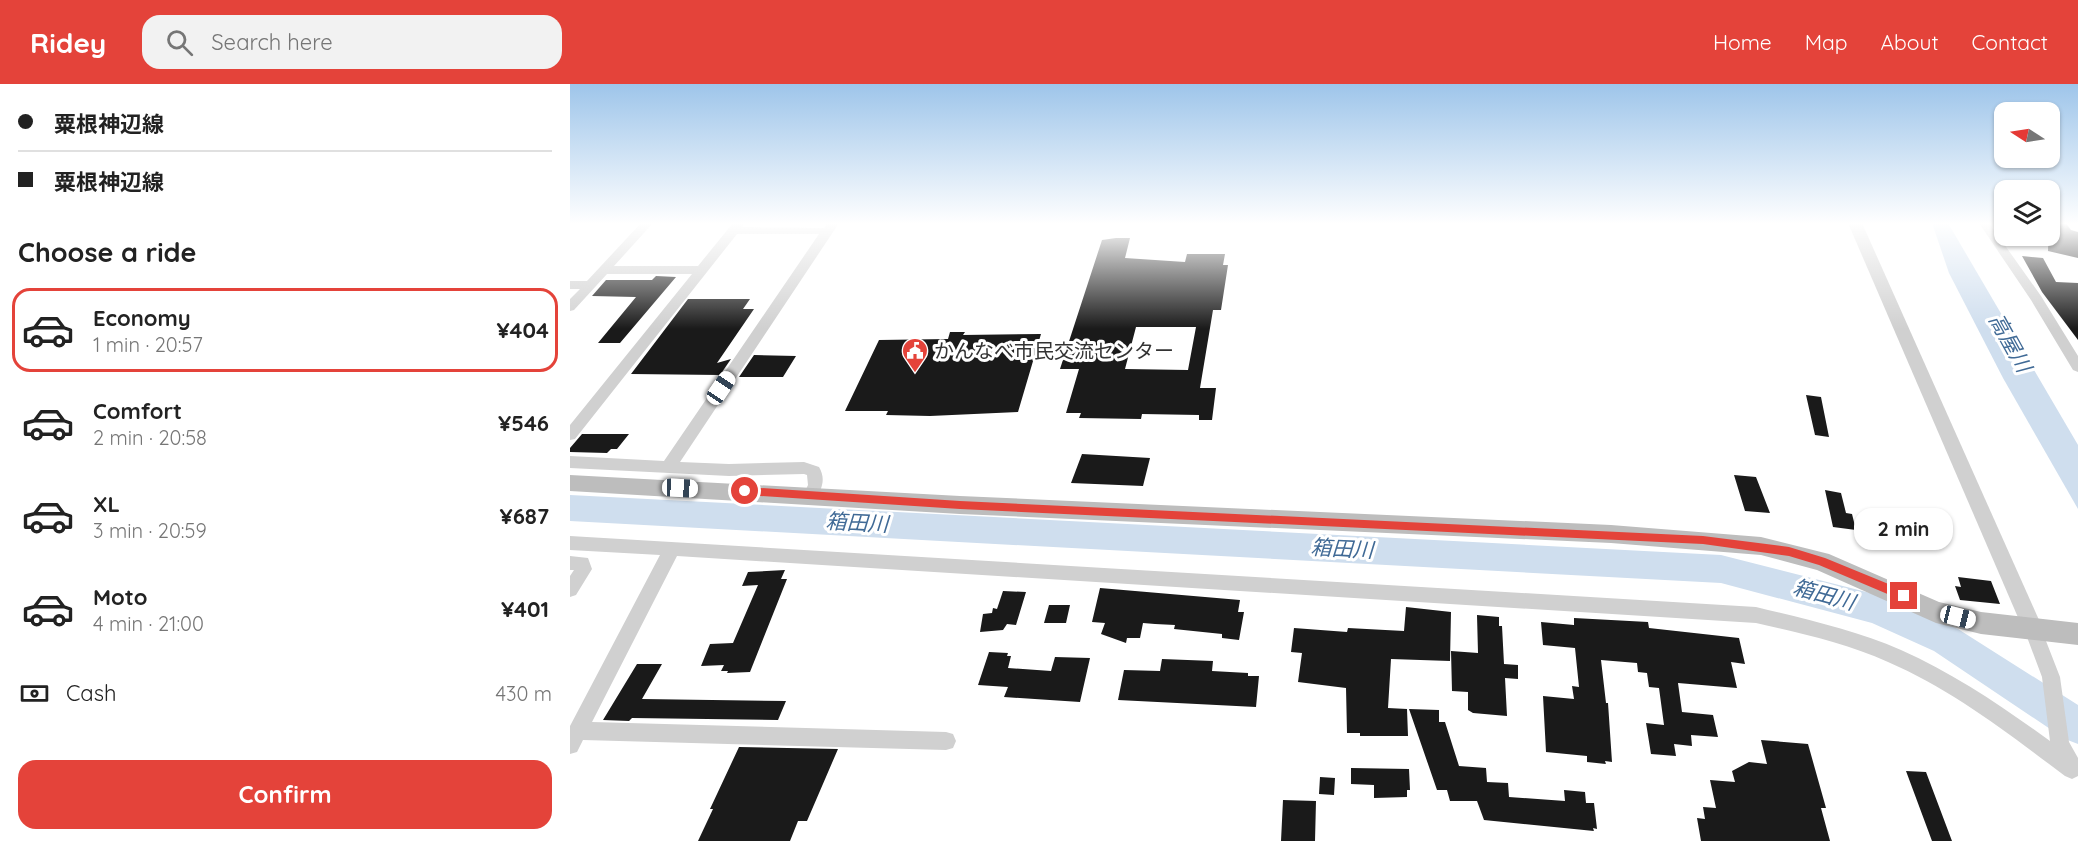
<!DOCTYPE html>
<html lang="en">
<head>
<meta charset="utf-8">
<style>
  :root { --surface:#fff; --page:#f2f2f2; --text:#222; --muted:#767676; --line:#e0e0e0; --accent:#e4433a }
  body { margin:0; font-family:Quicksand,"Noto Sans JP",sans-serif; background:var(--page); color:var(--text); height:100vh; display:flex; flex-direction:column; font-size:22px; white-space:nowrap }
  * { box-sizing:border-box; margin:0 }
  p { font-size:20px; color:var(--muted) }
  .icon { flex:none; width:33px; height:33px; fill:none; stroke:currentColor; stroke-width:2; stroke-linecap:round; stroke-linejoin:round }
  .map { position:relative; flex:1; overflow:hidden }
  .details { display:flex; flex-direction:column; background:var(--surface); width:570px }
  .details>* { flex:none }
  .guide { display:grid; align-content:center; height:132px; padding:0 18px; background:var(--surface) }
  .needle { width:39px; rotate:282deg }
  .buttons { position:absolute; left:1424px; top:18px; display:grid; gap:12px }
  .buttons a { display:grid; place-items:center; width:66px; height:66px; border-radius:12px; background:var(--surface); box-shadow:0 2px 4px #0004; font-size:30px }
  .end { position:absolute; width:27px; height:27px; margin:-14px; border:8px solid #e4433a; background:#fff; box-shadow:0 0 0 3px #fff }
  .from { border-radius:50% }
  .bubble { position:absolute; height:42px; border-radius:18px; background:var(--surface); box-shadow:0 2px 4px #0004; font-size:20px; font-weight:800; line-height:42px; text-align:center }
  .car { position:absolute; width:18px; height:36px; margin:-18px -9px; border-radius:8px; box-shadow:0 0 4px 2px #0007; background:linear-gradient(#fff 24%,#345 0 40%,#fff 0 76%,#345 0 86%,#fff 0) }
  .guide b { display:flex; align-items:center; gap:21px; height:57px; font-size:22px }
  .guide b+b { border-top:2px solid var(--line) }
  .guide i { width:15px; height:15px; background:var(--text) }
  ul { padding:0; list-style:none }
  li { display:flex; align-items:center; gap:18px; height:84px; margin:0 12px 9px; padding:0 6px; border:3px solid transparent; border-radius:18px }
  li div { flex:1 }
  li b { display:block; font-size:22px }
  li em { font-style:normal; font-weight:800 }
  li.on { border-color:var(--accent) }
  li>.icon { width:54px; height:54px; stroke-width:1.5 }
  h2 { padding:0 18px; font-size:27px; line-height:72px }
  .pay { display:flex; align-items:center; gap:15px; height:66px; padding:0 18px; font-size:22px }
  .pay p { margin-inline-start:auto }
  .button { display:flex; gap:12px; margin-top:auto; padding:12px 18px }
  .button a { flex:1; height:69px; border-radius:18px; background:var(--accent); color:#fff; font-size:24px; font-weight:800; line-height:69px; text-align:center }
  header { display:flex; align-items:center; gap:36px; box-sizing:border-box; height:84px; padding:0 30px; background:var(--accent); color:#fff }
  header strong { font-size:28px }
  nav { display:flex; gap:33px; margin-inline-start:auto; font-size:21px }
  .search { width:420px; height:54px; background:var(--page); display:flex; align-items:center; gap:15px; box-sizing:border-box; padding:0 21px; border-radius:18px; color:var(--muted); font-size:22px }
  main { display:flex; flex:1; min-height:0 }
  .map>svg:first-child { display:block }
</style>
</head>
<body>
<header>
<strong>Ridey</strong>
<div class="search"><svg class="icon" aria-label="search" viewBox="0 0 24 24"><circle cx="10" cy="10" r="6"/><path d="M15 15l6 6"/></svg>Search here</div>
<nav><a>Home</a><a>Map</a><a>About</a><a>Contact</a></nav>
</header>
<main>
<section class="details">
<div class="guide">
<b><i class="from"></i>粟根神辺線</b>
<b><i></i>粟根神辺線</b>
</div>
<h2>Choose a ride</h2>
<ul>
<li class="on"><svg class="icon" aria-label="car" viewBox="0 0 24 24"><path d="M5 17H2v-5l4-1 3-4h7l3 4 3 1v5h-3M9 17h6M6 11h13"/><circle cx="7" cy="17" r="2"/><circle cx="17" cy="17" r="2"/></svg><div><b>Economy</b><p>1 min · 20:57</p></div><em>¥404</em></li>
<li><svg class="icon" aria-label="car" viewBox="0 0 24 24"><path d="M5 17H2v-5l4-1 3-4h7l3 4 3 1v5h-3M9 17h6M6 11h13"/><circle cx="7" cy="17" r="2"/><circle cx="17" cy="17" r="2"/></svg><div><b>Comfort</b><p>2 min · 20:58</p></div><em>¥546</em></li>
<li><svg class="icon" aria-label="car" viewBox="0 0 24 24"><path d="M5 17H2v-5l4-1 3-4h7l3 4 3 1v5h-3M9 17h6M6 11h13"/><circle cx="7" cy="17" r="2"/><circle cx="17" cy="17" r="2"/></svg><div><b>XL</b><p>3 min · 20:59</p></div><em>¥687</em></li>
<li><svg class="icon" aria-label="car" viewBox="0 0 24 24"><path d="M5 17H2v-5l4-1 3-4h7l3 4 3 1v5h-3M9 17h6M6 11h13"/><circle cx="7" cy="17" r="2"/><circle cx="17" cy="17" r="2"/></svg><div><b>Moto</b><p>4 min · 21:00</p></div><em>¥401</em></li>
</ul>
<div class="pay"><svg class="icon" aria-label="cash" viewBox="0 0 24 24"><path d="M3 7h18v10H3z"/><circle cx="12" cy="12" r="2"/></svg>Cash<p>430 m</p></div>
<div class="button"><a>Confirm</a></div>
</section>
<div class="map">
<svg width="1508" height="757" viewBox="0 0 1508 757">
  <rect width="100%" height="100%" fill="#fff"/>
  <path fill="#cfdeee" d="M1362,139h16l130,222v64l-75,-131 -54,-105z"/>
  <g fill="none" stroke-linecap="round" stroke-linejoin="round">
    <path fill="#cfdeee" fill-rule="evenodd" d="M0,411l1151,60 169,43 68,31 120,76v39l-13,-5 -131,-88 -62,-28 -151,-40 -1151,-62z"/>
  </g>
  <path fill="#1a1a1a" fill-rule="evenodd" d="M1479,139h17l5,7 7,2v26l-30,-7z
    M546,154h14l-5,20 60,4 2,-8h38l-2,11h5l-7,45h-8l-13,78h16l-4,32h-13v-5l-57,-1 -1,5 -62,-1 2,-5h-15l13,-44h-19l42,-129zM566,243h60l-8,43 -63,-1z
    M1452,172l21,2 13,24 22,1v57l-36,-48z
    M86,192l20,1 -56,66h-22l38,-46 -44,-1 14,-16h46z
    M118,215h62l-7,10h11l-37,54 14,-4 -11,16 -89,-1z
    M380,248h15l-2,3 78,-1 -23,78 -88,4 -44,-1 2,-4h-43l34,-71 69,-1z
    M184,271l42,1 -13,21h-44z
    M1236,311l15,2 8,40 -14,-2z
    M12,350h47l-12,15h-6l-4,4 -37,-1v-4z
    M512,370l68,4 -7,28 -72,-3z
    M1164,391l22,2 14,36 -25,-2z
    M1255,406l16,3 5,20 6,1 4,16 -23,-3z
    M215,486l-4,9h6l-37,93 -23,1 1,-2h-7l3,-6 -23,1 9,-22 23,-1 25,-58 -16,1 6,-14z
    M1388,493l33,4 9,23 -40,-4 -5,-14 6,1z
    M530,504l140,12 -2,12h6l-5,28 -17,-2v-4l-48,-5 1,-4 -20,-1 -12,-1 -3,15h-13l-1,5 -25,-9 4,-11 -13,-1z
    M433,507l23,1 -10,33 -9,-1 -4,6 -23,2 3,-18 9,-1 1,-5 4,1z
    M479,521h21l-4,18h-22z
    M836,523l45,5 -1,49 -59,-2 -3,49 19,1 1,27h-48v-3h-13l-1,-45 -48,-6 4,-29 -11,-1 3,-24 53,4 1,-4 56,3z
    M907,531l22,2v9h3l2,38 14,1v14l-13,-1 2,38 -34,-3 -5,-3v-18l-16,-1 -1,-40 27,2z
    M1004,534l74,4 1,6 90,10 6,26 -14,-2 6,26 -59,-5 4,29 31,3 5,22 -27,-2 1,11 -18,-2 2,12 -25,-2 -5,-31 18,2 -5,-37 -10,-1 -2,-14 -9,-1 -1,-9 -36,-3 5,43h2l4,59 -7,-1 1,3 -19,-2v-6l-41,-4 -3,-56 31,3 -2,-13 7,1 -4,-39 -32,-3 -2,-23 33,3z
    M419,568l19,1 -1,3h4l-3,12 43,3 4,-14 35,1 -10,44 -76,-5 4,-10 -30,-2z
    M592,575l51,2 -1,10 36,2v3h11l-3,31 -138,-7 6,-30 36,1z
    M67,580h25l-20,35 144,2 -8,19 -146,-2 -3,3 -26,-1z
    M839,625l30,1v12h6l14,44 27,2 1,14 21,1 1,14 56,4 -1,-11 21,2 1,11h8l3,26 -4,-1 1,3 -110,-11 -7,-19h-27l-3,-11h-10z
    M1191,656l47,4 18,64h-5l9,33h-129l-4,-23 8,1 -2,-12 13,1 -6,-28 25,2 -3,-11 17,-9 18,2z
    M169,663l99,2 -31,72h-9l-8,20h-92l15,-32h-3z
    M781,684l58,1 1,21h-3v7l-33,1v-13l-23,-1z
    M1336,687l20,1 26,69h-20z
    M750,693l15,1 -1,17 -15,-1z
    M713,716l33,1 -1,40h-34z"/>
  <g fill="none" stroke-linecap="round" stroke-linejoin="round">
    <path fill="#d0d0d0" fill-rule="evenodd" d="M71,139h12l-39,43h84l35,-43h11l-2,4 82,1 4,-5h11l-159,239 49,2 75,-2 15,5c7,12 3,21 -3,32h-10l-3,-4 5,-10 -1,-10 -3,-1 -75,2 -159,-8v-12l94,5 155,-227h-82l-162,205 -5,1v-15l122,-151h-85l-33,36 -4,1v-12l10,-10h-10v-8h17z
      M1409,139h10l52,73 37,60v16l-5,-2 -42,-70z
      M0,452l1186,71c49,12 99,23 145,43 54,24 102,57 149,91l-8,-64 -18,-48 3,-6 6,-2 6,2 21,54 9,65 9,16v18l-6,3 -7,-3c-56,-42 -112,-86 -177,-114 -42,-19 -88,-29 -132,-39l-1079,-67 -85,166 354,10 7,2 3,7 -3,7 -7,2 -363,-10 -6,12 -7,2v-28l90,-171 -90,-5z
      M0,472l18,2 4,11 -16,26 -6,2v-21l4,-6h-4z"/>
    <path fill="#d0d0d0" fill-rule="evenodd" d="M1278,139h14l181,406 -3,7 -7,2 -7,-2z"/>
    <path fill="#bdbdbd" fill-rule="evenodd" d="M0,391l390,21 651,29 150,12 68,17 110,48 42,10 97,11v22l-97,-11 -45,-11 -119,-53 -56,-15 -150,-12 -651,-29 -390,-23z"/>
  </g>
  <linearGradient id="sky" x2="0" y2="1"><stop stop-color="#9ec5ea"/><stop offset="0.57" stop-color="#fff"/><stop offset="1" stop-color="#fff" stop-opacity="0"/></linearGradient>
  <rect width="1508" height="245" fill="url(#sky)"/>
  <path fill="#e4433a" d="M175,403l215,14 743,35 86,11 36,11 83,34 2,4 -6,5 -85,-36 -30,-9 -86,-12 -743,-35 -215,-14 -5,-4z"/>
  <defs>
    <symbol id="civic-pin" viewBox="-11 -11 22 30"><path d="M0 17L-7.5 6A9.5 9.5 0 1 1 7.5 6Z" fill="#e4433a" stroke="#fff"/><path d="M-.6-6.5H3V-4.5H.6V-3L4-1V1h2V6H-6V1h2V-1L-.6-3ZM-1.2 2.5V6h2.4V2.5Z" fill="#fff"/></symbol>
  </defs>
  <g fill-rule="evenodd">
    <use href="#civic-pin" x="330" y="252" width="30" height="40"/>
  </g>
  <g text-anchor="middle" stroke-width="6" stroke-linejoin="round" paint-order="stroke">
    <g font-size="20" fill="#333" stroke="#fff" text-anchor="start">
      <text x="364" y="274">かんなべ市民交流センター</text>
    </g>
    <g font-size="21" font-style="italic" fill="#406a96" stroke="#fff">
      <text transform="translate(1440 259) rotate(61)" y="7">高屋川</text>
      <text transform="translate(287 439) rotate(3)" y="7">箱田川</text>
      <text transform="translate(772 465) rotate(3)" y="7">箱田川</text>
      <text transform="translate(1254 511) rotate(15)" y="7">箱田川</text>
    </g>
  </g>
</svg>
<div class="buttons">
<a><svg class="needle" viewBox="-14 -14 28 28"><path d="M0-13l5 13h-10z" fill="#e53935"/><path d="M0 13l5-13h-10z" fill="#767676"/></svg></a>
<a><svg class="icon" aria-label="layers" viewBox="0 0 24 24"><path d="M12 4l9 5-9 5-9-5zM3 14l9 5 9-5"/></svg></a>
</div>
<i class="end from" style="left:175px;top:407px"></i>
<i class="end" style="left:1334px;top:512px"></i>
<div class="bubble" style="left:1284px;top:424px;width:99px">2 min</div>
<i class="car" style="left:151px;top:304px;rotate:34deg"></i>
<i class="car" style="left:110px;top:404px;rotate:93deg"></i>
<i class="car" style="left:1388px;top:533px;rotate:104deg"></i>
</div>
</main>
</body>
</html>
